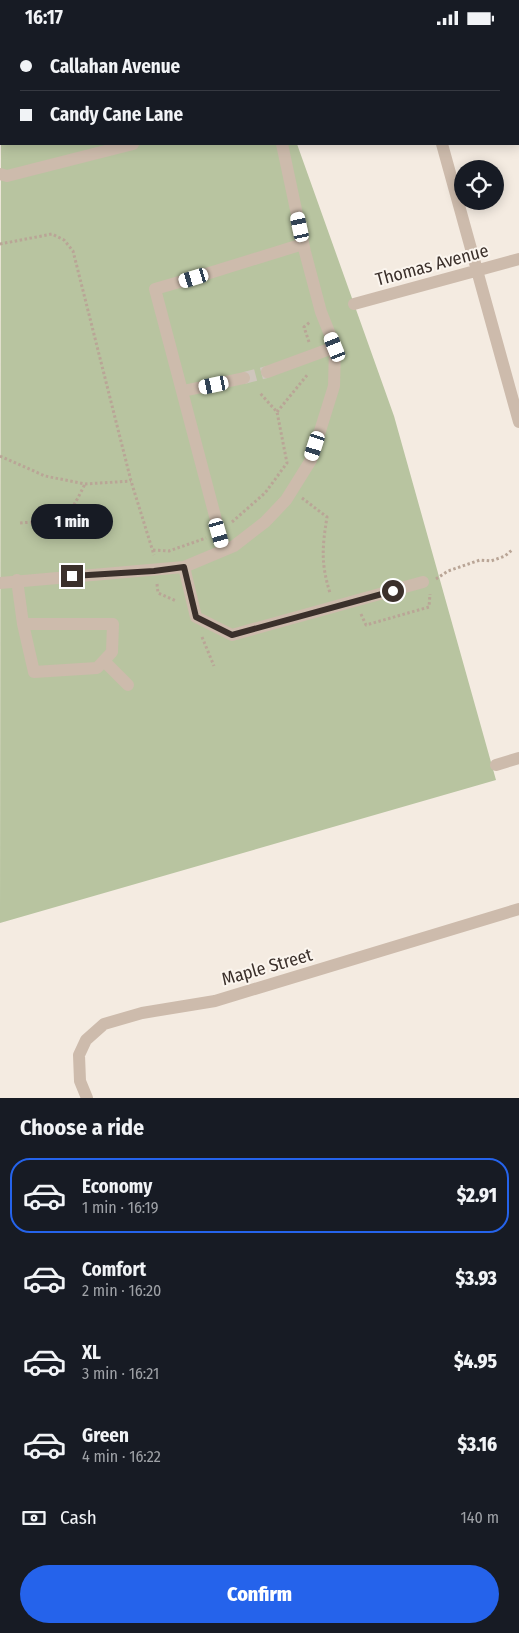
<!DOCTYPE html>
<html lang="en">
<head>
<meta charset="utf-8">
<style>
  :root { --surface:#171b24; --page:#242831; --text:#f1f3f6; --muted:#9ea1a6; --line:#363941; --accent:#2563eb }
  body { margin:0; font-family:"Fira Sans Condensed",sans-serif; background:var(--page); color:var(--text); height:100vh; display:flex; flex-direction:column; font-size:19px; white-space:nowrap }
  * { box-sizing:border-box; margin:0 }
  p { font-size:16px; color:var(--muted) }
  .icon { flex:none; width:28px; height:28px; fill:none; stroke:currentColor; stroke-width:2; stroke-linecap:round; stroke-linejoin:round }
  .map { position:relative; height:1063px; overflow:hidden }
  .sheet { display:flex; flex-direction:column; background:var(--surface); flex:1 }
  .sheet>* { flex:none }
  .banner { position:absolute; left:0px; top:0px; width:520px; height:110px; box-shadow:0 2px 12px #0003; display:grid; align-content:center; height:110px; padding:0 20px; background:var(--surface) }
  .controls { position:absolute; left:454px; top:125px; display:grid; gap:10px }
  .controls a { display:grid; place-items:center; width:50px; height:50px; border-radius:50%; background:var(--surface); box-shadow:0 2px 12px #0003; font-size:25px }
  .end { position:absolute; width:22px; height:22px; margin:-11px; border:6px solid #3b302b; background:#fff; box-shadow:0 0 0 2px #fff }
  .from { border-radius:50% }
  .bubble { position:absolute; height:35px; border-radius:18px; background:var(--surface); box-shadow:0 2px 12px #0003; font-size:16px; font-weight:800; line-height:35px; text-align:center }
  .car { position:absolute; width:15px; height:30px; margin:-15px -8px; border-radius:6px; box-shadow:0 0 4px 1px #0007; background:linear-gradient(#fff 24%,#345 0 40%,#fff 0 76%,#345 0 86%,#fff 0) }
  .banner b { display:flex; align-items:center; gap:18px; height:48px; font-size:19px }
  .banner b+b { border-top:1px solid var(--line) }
  .banner i { width:12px; height:12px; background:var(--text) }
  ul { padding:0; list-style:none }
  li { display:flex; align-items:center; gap:15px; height:75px; margin:0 10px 8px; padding:0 10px; border:2px solid transparent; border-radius:20px }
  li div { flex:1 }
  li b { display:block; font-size:19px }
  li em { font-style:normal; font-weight:800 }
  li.current { border-color:var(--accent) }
  li>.icon { width:45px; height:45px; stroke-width:1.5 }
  h2 { padding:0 20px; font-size:22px; line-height:60px }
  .pay { display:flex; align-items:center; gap:12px; height:55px; padding:0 20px; font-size:19px }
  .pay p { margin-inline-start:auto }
  .primary-button { display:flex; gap:10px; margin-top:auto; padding:10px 20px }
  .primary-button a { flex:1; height:58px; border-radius:30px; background:var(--accent); color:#fff; font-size:20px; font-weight:800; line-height:58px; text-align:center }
  .status { display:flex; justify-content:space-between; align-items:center; height:35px; padding:0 25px; background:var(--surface); direction:ltr }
  .status svg { height:14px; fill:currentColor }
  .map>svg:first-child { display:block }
</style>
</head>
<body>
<div class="status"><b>16:17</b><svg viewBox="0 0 49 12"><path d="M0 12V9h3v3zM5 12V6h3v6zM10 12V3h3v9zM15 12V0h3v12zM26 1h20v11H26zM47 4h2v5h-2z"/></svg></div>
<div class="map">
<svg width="519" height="1063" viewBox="0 0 519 1063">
  <rect width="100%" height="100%" fill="#f4ebe1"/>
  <path fill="#b8c4a0" d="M1,52v57h296l97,272 102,364 -496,143z"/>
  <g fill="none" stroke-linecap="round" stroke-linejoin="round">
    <path stroke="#cfc6bd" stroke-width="12" stroke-dasharray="12 6" stroke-linecap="butt" d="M244,343l23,-6"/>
    <path stroke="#b9a596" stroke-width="3" stroke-dasharray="2.5 2.5" stroke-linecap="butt" d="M0,209l52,-10 12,6 9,11 58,230 23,74
      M309,307l-5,-15 6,-5
      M277,377l31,-38
      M0,421l45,20 40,8 46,-3
      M302,463l25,19c-5,31 -6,47 3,76
      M232,487l33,-29 22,-30 -10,-51 -18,-20
      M20,488c45,-4 44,3 65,-39
      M153,515l16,1 37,-13
      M436,544l12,-8 32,-11 11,1 14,-5 7,-6
      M157,549l1,9 18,8
      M361,579l5,11 63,-18 1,-13
      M202,602l12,29"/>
    <path stroke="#cdbbac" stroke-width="12" d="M241,0v1
      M413,0v1
      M96,1l5,-1
      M0,27h1
      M442,109l77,278
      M0,139l7,2 126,-32
      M203,240l100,-31
      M193,243l-38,11 69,261
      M354,269l165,-45
      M267,337l68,-25
      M183,356l61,-13
      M184,532l12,50 36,18 191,-53
      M17,545l6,44 11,48 63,-4 15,-16 1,-28h-90
      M0,548l184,-16 50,-21 31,-24 21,-22 25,-40 23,-74 1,-39 -14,-35 -16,-60 -23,-108
      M104,626l24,24
      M496,730l23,-7
      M87,1063l-7,-17 -1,-26 7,-15 18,-16 38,-11 73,-12 304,-92"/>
  </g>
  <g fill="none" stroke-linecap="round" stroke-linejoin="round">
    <path stroke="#3b302b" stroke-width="6" d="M72,541l82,-5 30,-4 12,50 36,18 161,-44"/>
  </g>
  <g text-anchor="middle" stroke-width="4" stroke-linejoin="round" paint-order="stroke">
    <g font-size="18" fill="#3b302b" stroke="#fbf5ee">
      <text transform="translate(432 230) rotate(-15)" y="6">Thomas Avenue</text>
      <text transform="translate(267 932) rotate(-16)" y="6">Maple Street</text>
    </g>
  </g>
</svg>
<div class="controls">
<a><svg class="icon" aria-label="locate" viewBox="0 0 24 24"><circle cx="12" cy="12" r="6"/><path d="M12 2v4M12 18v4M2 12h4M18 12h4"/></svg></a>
</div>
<i class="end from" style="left:393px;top:556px"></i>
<i class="end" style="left:72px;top:541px"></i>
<div class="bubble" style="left:31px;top:469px;width:82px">1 min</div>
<i class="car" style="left:300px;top:192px;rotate:348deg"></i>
<i class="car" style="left:194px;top:243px;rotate:253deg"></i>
<i class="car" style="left:335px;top:312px;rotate:338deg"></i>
<i class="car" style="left:214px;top:350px;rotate:258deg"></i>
<i class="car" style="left:315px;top:411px;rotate:198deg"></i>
<i class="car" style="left:219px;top:498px;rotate:164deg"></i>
<div class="banner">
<b><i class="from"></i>Callahan Avenue</b>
<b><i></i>Candy Cane Lane</b>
</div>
</div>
<section class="sheet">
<h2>Choose a ride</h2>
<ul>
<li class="current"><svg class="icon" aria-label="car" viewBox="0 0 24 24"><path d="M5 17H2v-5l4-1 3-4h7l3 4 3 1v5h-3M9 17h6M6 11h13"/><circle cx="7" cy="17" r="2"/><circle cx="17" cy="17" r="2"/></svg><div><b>Economy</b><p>1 min · 16:19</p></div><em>$2.91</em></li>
<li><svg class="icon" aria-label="car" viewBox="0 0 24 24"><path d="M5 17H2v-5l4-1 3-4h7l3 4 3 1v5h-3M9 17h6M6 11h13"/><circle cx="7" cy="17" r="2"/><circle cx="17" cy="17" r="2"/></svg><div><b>Comfort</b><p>2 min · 16:20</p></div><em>$3.93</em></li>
<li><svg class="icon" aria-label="car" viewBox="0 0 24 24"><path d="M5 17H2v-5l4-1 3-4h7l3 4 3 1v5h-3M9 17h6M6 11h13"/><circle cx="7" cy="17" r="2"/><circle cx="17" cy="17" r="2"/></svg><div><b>XL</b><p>3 min · 16:21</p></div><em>$4.95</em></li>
<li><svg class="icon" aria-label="car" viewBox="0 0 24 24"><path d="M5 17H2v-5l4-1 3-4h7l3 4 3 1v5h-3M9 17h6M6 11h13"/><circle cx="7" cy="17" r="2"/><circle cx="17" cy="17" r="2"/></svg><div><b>Green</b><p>4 min · 16:22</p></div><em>$3.16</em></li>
</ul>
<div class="pay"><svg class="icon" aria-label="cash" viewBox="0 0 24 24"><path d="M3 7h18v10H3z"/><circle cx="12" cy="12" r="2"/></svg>Cash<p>140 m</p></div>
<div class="primary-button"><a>Confirm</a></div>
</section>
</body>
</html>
